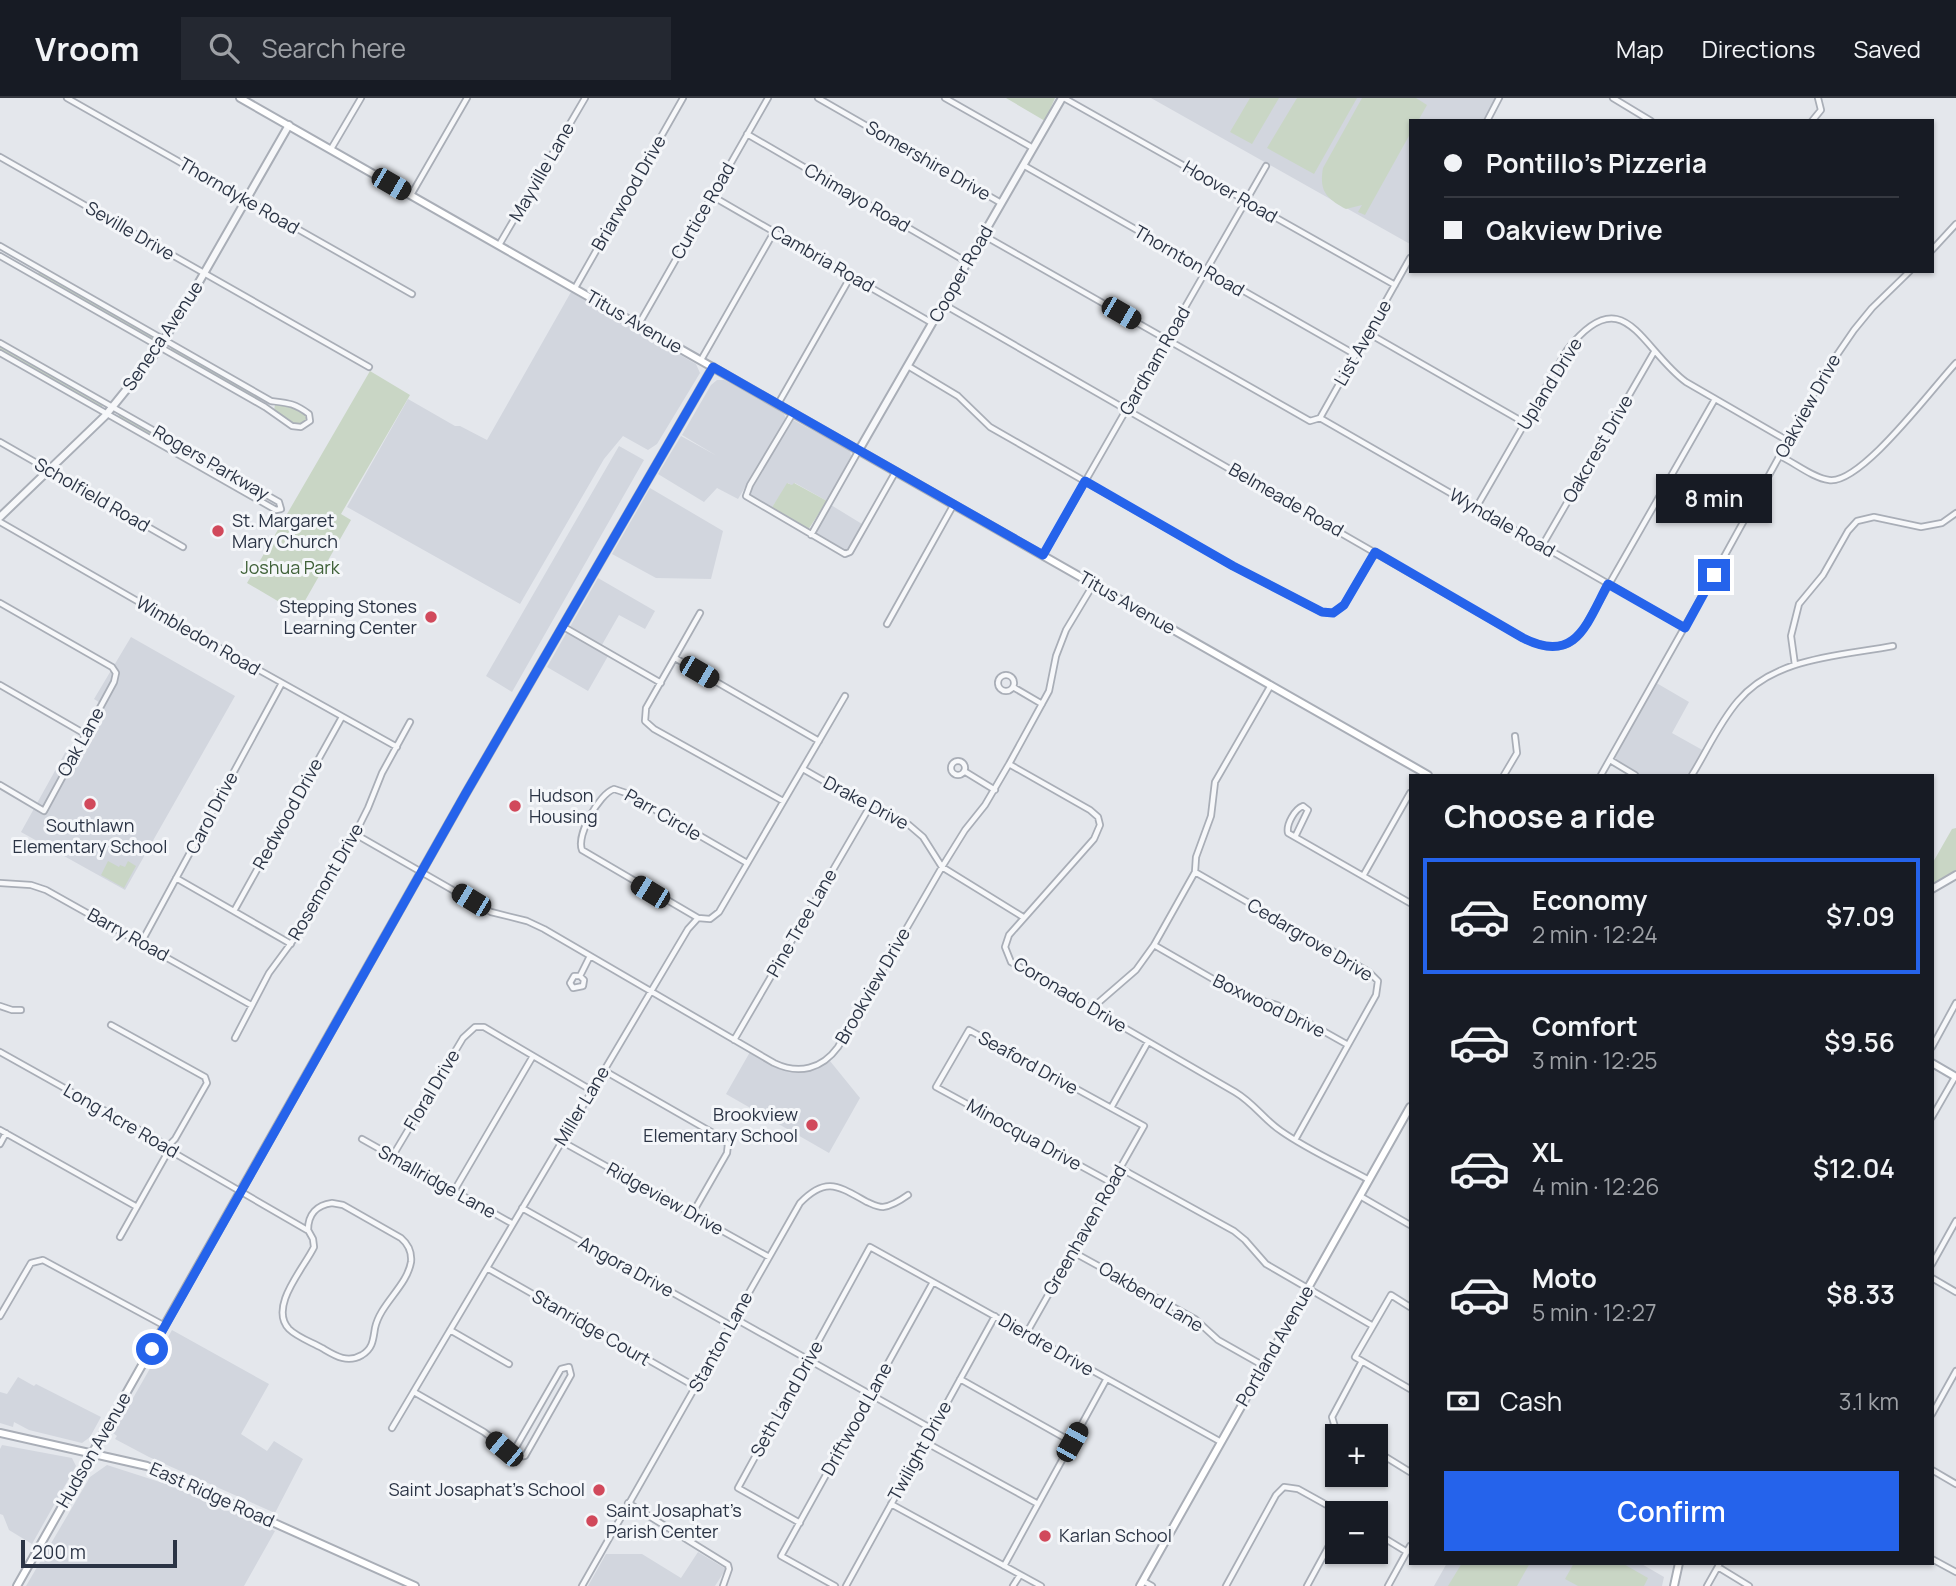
<!DOCTYPE html>
<html lang="en">
<head>
<meta charset="utf-8">
<style>
  :root { --surface:#171b24; --page:#242831; --text:#f1f3f6; --muted:#9ea1a6; --line:#363941; --accent:#2563eb }
  body { margin:0; font-family:Manrope,sans-serif; background:var(--page); color:var(--text); height:100vh; display:flex; flex-direction:column; font-size:26px; white-space:nowrap }
  * { box-sizing:border-box; margin:0 }
  p { font-size:23px; color:var(--muted) }
  .icon { flex:none; width:38px; height:38px; fill:none; stroke:currentColor; stroke-width:2; stroke-linecap:round; stroke-linejoin:round }
  .map { position:relative; flex:1; overflow:hidden }
  .details { position:absolute; left:1409px; top:676px; width:525px; height:791px; display:flex; flex-direction:column; background:var(--surface); border-radius:0px; box-shadow:0 2px 5px #0004 }
  .details>* { flex:none }
  .banner { position:absolute; left:1409px; top:21px; width:525px; height:154px; border-radius:0px; box-shadow:0 2px 5px #0004; display:grid; align-content:center; height:154px; padding:0 35px; background:var(--surface) }
  .fabs { position:absolute; left:1325px; top:1326px; display:grid; gap:14px }
  .fabs a { display:grid; place-items:center; width:63px; height:63px; border-radius:0px; background:var(--surface); box-shadow:0 2px 5px #0004; font-size:35px }
  .scale { position:absolute; left:21px; bottom:18px; width:156px; box-sizing:border-box; padding-left:7px; border:4px solid #2b3445; border-top:0; font-size:19px; line-height:24px; white-space:nowrap; color:#2b3445; -webkit-text-stroke:5px #f4f6f9; paint-order:stroke }
  .end { position:absolute; width:32px; height:32px; margin:-16px; border:9px solid #2563eb; background:#fff; box-shadow:0 0 0 4px #fff }
  .from { border-radius:50% }
  .bubble { position:absolute; height:49px; border-radius:0px; background:var(--surface); box-shadow:0 2px 5px #0004; font-size:23px; font-weight:600; line-height:49px; text-align:center }
  .car { position:absolute; width:21px; height:42px; margin:-21px -10px; border-radius:9px; box-shadow:0 0 5px 2px #0007; background:linear-gradient(#222 24%,#8ab4d8 0 40%,#222 0 76%,#8ab4d8 0 86%,#222 0) }
  .banner b { display:flex; align-items:center; gap:24px; height:66px; font-size:26px }
  .banner b+b { border-top:2px solid var(--line) }
  .banner i { width:18px; height:18px; background:var(--text) }
  ul { padding:0; list-style:none }
  li { display:flex; align-items:center; gap:21px; height:116px; margin:0 14px 10px; padding:0 21px; border:4px solid transparent; border-radius:0px }
  li div { flex:1 }
  li b { display:block; font-size:26px }
  li em { font-style:normal; font-weight:600 }
  li.selected { border-color:var(--accent) }
  li>.icon { width:63px; height:63px; stroke-width:1.5 }
  h2 { padding:0 35px; font-size:32px; line-height:84px }
  .pay { display:flex; align-items:center; gap:18px; height:77px; padding:0 35px; font-size:26px }
  .pay p { margin-inline-start:auto }
  .button { display:flex; gap:14px; margin-top:auto; padding:14px 35px }
  .button a { flex:1; height:80px; border-radius:0px; background:var(--accent); color:#fff; font-size:28px; font-weight:600; line-height:80px; text-align:center }
  header { display:flex; align-items:center; gap:42px; box-sizing:border-box; height:98px; padding:0 35px; background:var(--surface); border-bottom:2px solid var(--line) }
  header strong { font-size:33px }
  nav { display:flex; gap:38px; margin-inline-start:auto; font-size:24px }
  .search { width:490px; height:63px; background:var(--page); display:flex; align-items:center; gap:18px; box-sizing:border-box; padding:0 24px; border-radius:0px; color:var(--muted); font-size:26px }
  .map>svg:first-child { display:block }
</style>
</head>
<body>
<header>
<strong>Vroom</strong>
<div class="search"><svg class="icon" aria-label="search" viewBox="0 0 24 24"><circle cx="10" cy="10" r="6"/><path d="M15 15l6 6"/></svg>Search here</div>
<nav><a>Map</a><a>Directions</a><a>Saved</a></nav>
</header>
<div class="map">
<svg width="1956" height="1488" viewBox="0 0 1956 1488">
  <rect width="100%" height="100%" fill="#e4e7ec"/>
  <path fill="#d2d6de" d="M1151,0h345l-13,23h-73v123z
    M571,194l125,72 4,9 -43,71 -9,6 -25,-14 -19,23 -84,145 -173,-97 61,-108 47,27h5l27,14z
    M717,282h7l29,15 31,19 2,5 -48,80 -21,-11 -13,14 -46,-28 23,-38 36,20 -35,-21 29,-50z
    M793,322l57,30 1,6 -24,45 -32,-18 -2,3 -5,-3 -17,26 -22,-12 1,-6z
    M619,348l25,14 -132,232 -26,-16z
    M650,390l73,43 -12,48 -55,-1 -44,-24z
    M831,407l31,19 -14,25 -4,2 -28,-16 -1,-3z
    M598,480l57,33 -10,18 -26,-14 -20,35 9,6 -20,35 -41,-24z
    M131,539l104,59 -110,194 -104,-58 45,-81 11,6 28,-51 -11,-7z
    M1653,583l36,21 -17,31 34,19 -14,23h-57l-25,-15z
    M750,954l32,17 12,3 20,-2 16,-9 30,37 -31,55 -103,-59z
    M172,1232l97,54 -28,50 26,17 7,-10 29,18 -28,54 -126,-56 -34,-18 2,-3 -4,-3z
    M18,1279l16,9 2,-2 65,33 -11,20 -8,6 -53,-13 -15,-8 -1,5 -13,-4v-31l7,2z
    M2,1347l70,13 4,8 -44,78 -23,-14 -6,-15 -3,-1v-65z
    M107,1367l59,19 109,47 -31,55h-218l64,-109z
    M698,1454l28,17 -11,17h-127l18,-32h36l39,24z
    M1447,1465h193l24,14 -2,9h-228z"/>
  <path fill="#c9d6c5" d="M1006,0h49l-10,23z
    M1250,0h29l-27,46 -22,-12z
    M1297,0h60l-43,76 -47,-26z
    M1362,0h54l11,7 -9,16h-8v13l-45,81 -7,-3 4,-7 -16,4c-20,-11 -27,-18 -23,-41z
    M40,174l115,65 1,3 -3,1 -114,-66 -1,-2z
    M0,248l102,58 1,2 -3,1 -100,-57z
    M171,249l89,50 1,3 -3,1 -87,-50z
    M370,273l40,24 -69,119 10,6 -53,93 -51,-30z
    M275,306c12,-1 27,2 33,14l-7,6 -8,-1 -19,-12z
    M119,316l98,55 1,3 -3,1 -97,-55z
    M787,385l5,2 2,-2 33,18 -19,29 -37,-21z
    M1956,730v47l-24,14v-25l20,-35z
    M108,763l11,6 1,-2 5,2 3,-6 8,5 -12,22 -23,-13z
    M1462,1465h68l-13,23h-69z
    M1574,1465h48l26,15 -4,8h-66l-13,-7z"/>
  <g fill="none" stroke-linecap="round" stroke-linejoin="round">
    <defs>
      <path id="minor" d="M67,0l345,196
        M818,0l183,105
        M945,0l88,50
        M1064,0l331,187
        M1613,0l38,23
        M1487,23l12,-23
        M1812,23l9,-11 -3,-12
        M747,36l220,128
        M331,51l30,-51
        M0,59l369,210
        M1023,67l333,190
        M411,97l56,-97
        M712,98l220,127
        M983,137l327,186 10,-3 90,-160
        M499,147l86,-147
        M0,148l271,155c17,2 23,2 38,13l1,7 -9,6 -9,-1 -27,-19 -265,-151
        M1932,152l24,-26
        M575,190l108,-190
        M943,206l580,334c22,11 45,14 60,-8l132,-231
        M639,226l129,-226
        M1368,235l157,90
        M0,245l279,159 2,7 -5,1 -276,-157
        M701,262l73,-128
        M908,268l50,30 32,31 243,139 89,46 11,1 11,-8 31,-53
        M778,306l73,-128
        M793,315l-43,72 -4,11 99,58 5,-2 46,-81
        M1320,320l365,210
        M0,344l183,105
        M1780,358c15,7 33,22 49,24 32,5 104,-93 127,-117
        M1476,410l91,-158c57,-73 74,-1 119,32l102,59
        M0,424l198,114 199,111
        M811,437l48,-85
        M1542,448l112,-194
        M1043,457l223,-389
        M0,505l112,64 4,6 -2,9 -70,129 -44,-26
        M700,515l-54,95 -1,13 9,8 129,72
        M887,526l67,-120
        M562,528l99,57
        M675,560l144,83
        M1795,567l-4,-29 8,-32 24,-29 25,-44 9,-10 17,-4 47,10 21,-4 14,-10
        M998 585a8 8 0 1 1 16 0a8 8 0 1 1-16 0Z
        M0,587l85,49
        M1013,589l29,17
        M1610,662l25,15
        M951 670a7 7 0 1 1 14 0a7 7 0 1 1-14 0Z
        M1009,666l81,46 8,7 2,8 -6,14 -85,96 -4,12 6,15 224,130c20,12 28,27 46,39 27,19 59,33 88,49
        M803,671l66,38 40,18 14,12 19,30 81,50
        M964,673l31,19
        M1504,677l13,-22 -2,-17
        M1601,677l113,-200 114,-207 26,-38 18,-22 38,-37
        M1692,677c15,-24 27,-52 46,-74 37,-44 102,-45 155,-55
        M355,736l136,78 36,9 17,8 230,134c25,12 48,6 64,-16l104,-180 23,-37 20,-25 24,-41 40,-73 7,-35 10,-26 27,-45
        M1295,739l13,-27 -5,-4c-8,3 -17,18 -15,27l122,70
        M1195,774l174,100 9,9 -2,14 -81,145
        M1363,778l47,-83
        M176,780l115,66
        M0,785l31,2 15,5 205,115
        M234,813l108,-194
        M698,820l-116,-68c-6,-15 17,-56 32,-61l12,4 121,70
        M141,845l141,-260
        M1154,847l85,49 38,11 71,40
        M580,878l4,4 -1,6 -10,2 -3,-5 4,-7h6l10,-20
        M0,908l12,4h9
        M1091,911l45,-39 18,-25 41,-73 1,-15 15,-41 4,-34 56,-97
        M111,927l94,52 2,6 -32,56 -7,7
        M235,940l34,-65 28,-38 58,-101 13,-26 14,-35 28,-51
        M734,942l135,-232
        M1932,949l24,-44
        M0,954l168,94 1,4 138,80
        M603,972l117,67 8,7 -1,9 -35,61
        M1111,1010l37,-66
        M1932,1019l23,-40
        M0,1032l137,77
        M362,1041l151,85
        M561,1043l208,116
        M0,1046l6,-11
        M392,1059l71,-119 12,-11h9l107,63
        M1120,1070l114,63 11,9 21,24 107,62
        M454,1093l79,-135
        M1360,1098l50,29
        M332,1105l11,2 58,33c7,6 11,14 10,24 -4,24 -31,42 -36,66 -2,12 -2,20 -13,27 -15,9 -28,0 -40,-7 -11,-6 -25,-11 -33,-19 -21,-22 15,-61 25,-82l-1,-8 -5,-9c0,-16 9,-25 24,-27z
        M522,1110l208,117
        M120,1139l49,-87
        M1073,1154l122,67 23,21 46,26
        M1932,1166l24,-43
        M487,1170l209,119
        M1932,1180l24,14
        M1410,1209l-19,-12 -36,62 55,32
        M0,1218l31,-53 12,-3 122,66
        M734,1220l198,111
        M450,1232l59,34
        M1026,1236c39,-69 79,-138 118,-208l-175,-96 -33,57 176,96
        M960,1281l112,63
        M414,1294l70,40 28,22 49,-85 8,-2 2,8 -46,81 -7,1 -6,-3
        M1932,1316l24,-43
        M392,1330l296,-499 10,-11 12,1 9,-7 126,-216
        M1351,1339l-16,-10 -3,-10 30,-56
        M925,1344l113,62
        M1376,1353l34,21
        M1932,1372l24,14
        M628,1405l100,62 1,4 -6,17
        M891,1406l150,82
        M800,1425l-62,-35 132,-241 351,195
        M1376,1435l31,19
        M1932,1461l24,13
        M1004,1468l102,-186
        M1718,1469l31,19
        M1143,1483l9,5
        M582,1488l218,-383c26,-27 38,-17 67,-1 5,2 10,5 16,5 9,-1 18,-7 25,-12
        M835,1488l-54,-30 152,-274
        M846,1488l149,-270
        M1013,1488l7,-11
        M1226,1488l50,-91 8,-8 14,2 45,25
        M1307,1488l30,-55
        M1388,1488l22,-40
        M1707,1488l13,-23"/>
      <path id="tertiary" d="M859,352l203,-352
        M0,419l105,-101 47,-58 31,-48 106,-185
        M1932,791l24,-14"/>
      <path id="secondary" d="M240,0l1188,677
        M1932,965l24,14
        M0,1335l147,33 268,120
        M17,1488l449,-793 247,-426
        M1140,1488l270,-479
        M1674,1488l5,-23"/>
    </defs>
    <use href="#minor" stroke="#a9aeb7" stroke-width="8"/>
    <use href="#tertiary" stroke="#a9aeb7" stroke-width="10"/>
    <use href="#secondary" stroke="#a9aeb7" stroke-width="10"/>
    <use href="#minor" stroke="#f7f8fa" stroke-width="4.5"/>
    <use href="#tertiary" stroke="#f7f8fa" stroke-width="6"/>
    <use href="#secondary" stroke="#fff" stroke-width="6"/>
  </g>
  <g fill="none" stroke-linecap="round" stroke-linejoin="round">
    <path stroke="#2563eb" stroke-width="9" d="M152,1251l314,-556 247,-426 330,188 42,-74 148,85 89,46 11,1 11,-8 31,-53 148,86c53,27 64,-15 85,-54l77,44 29,-53"/>
  </g>
  <g fill="#d1495b" stroke="#f4f6f9" stroke-width="2.5">
    <circle cx="218" cy="433" r="7"/>
    <circle cx="431" cy="519" r="7"/>
    <circle cx="90" cy="706" r="7"/>
    <circle cx="515" cy="708" r="7"/>
    <circle cx="812" cy="1027" r="7"/>
    <circle cx="599" cy="1392" r="7"/>
    <circle cx="592" cy="1423" r="7"/>
    <circle cx="1045" cy="1438" r="7"/>
  </g>
  <g text-anchor="middle" stroke-width="6" stroke-linejoin="round" paint-order="stroke">
    <g font-size="18" fill="#2b3445" stroke="#f4f6f9">
      <text transform="translate(928 63) rotate(30)" y="6">Somershire Drive</text>
      <text transform="translate(542 74) rotate(-60)" y="6">Mayville Lane</text>
      <text transform="translate(1230 94) rotate(30)" y="6">Hoover Road</text>
      <text transform="translate(629 95) rotate(-60)" y="6">Briarwood Drive</text>
      <text transform="translate(239 98) rotate(30)" y="6">Thorndyke Road</text>
      <text transform="translate(857 100) rotate(30)" y="6">Chimayo Road</text>
      <text transform="translate(703 113) rotate(-60)" y="6">Curtice Road</text>
      <text transform="translate(130 133) rotate(30)" y="6">Seville Drive</text>
      <text transform="translate(822 161) rotate(30)" y="6">Cambria Road</text>
      <text transform="translate(1189 163) rotate(30)" y="6">Thornton Road</text>
      <text transform="translate(961 176) rotate(-60)" y="6">Cooper Road</text>
      <text transform="translate(634 224) rotate(30)" y="6">Titus Avenue</text>
      <text transform="translate(163 238) rotate(-56)" y="6">Seneca Avenue</text>
      <text transform="translate(1363 245) rotate(-60)" y="6">List Avenue</text>
      <text transform="translate(1155 263) rotate(-60)" y="6">Gardham Road</text>
      <text transform="translate(1550 286) rotate(-58)" y="6">Upland Drive</text>
      <text transform="translate(1808 308) rotate(-61)" y="6">Oakview Drive</text>
      <text transform="translate(1598 351) rotate(-60)" y="6">Oakcrest Drive</text>
      <text transform="translate(211 365) rotate(30)" y="6">Rogers Parkway</text>
      <text transform="translate(92 397) rotate(30)" y="6">Scholfield Road</text>
      <text transform="translate(1286 402) rotate(30)" y="6">Belmeade Road</text>
      <text transform="translate(1502 425) rotate(30)" y="6">Wyndale Road</text>
      <text transform="translate(1127 505) rotate(30)" y="6">Titus Avenue</text>
      <text transform="translate(198 538) rotate(30)" y="6">Wimbledon Road</text>
      <text transform="translate(81 644) rotate(-61)" y="6">Oak Lane</text>
      <text transform="translate(866 705) rotate(28)" y="6">Drake Drive</text>
      <text transform="translate(212 715) rotate(-62)" y="6">Carol Drive</text>
      <text transform="translate(288 716) rotate(-61)" y="6">Redwood Drive</text>
      <text transform="translate(663 717) rotate(30)" y="6">Parr Circle</text>
      <text transform="translate(326 784) rotate(-60)" y="6">Rosemont Drive</text>
      <text transform="translate(802 825) rotate(-60)" y="6">Pine Tree Lane</text>
      <text transform="translate(128 837) rotate(29)" y="6">Barry Road</text>
      <text transform="translate(1310 842) rotate(31)" y="6">Cedargrove Drive</text>
      <text transform="translate(873 888) rotate(-60)" y="6">Brookview Drive</text>
      <text transform="translate(1070 897) rotate(31)" y="6">Coronado Drive</text>
      <text transform="translate(1269 908) rotate(26)" y="6">Boxwood Drive</text>
      <text transform="translate(1028 965) rotate(29)" y="6">Seaford Drive</text>
      <text transform="translate(432 992) rotate(-59)" y="6">Floral Drive</text>
      <text transform="translate(582 1008) rotate(-59)" y="6">Miller Lane</text>
      <text transform="translate(121 1023) rotate(30)" y="6">Long Acre Road</text>
      <text transform="translate(1024 1037) rotate(29)" y="6">Minocqua Drive</text>
      <text transform="translate(437 1084) rotate(29)" y="6">Smallridge Lane</text>
      <text transform="translate(665 1101) rotate(29)" y="6">Ridgeview Drive</text>
      <text transform="translate(1085 1132) rotate(-60)" y="6">Greenhaven Road</text>
      <text transform="translate(626 1169) rotate(29)" y="6">Angora Drive</text>
      <text transform="translate(1151 1199) rotate(31)" y="6">Oakbend Lane</text>
      <text transform="translate(591 1230) rotate(30)" y="6">Stanridge Court</text>
      <text transform="translate(721 1244) rotate(-61)" y="6">Stanton Lane</text>
      <text transform="translate(1046 1247) rotate(30)" y="6">Dierdre Drive</text>
      <text transform="translate(1275 1248) rotate(-60)" y="6">Portland Avenue</text>
      <text transform="translate(787 1301) rotate(-61)" y="6">Seth Land Drive</text>
      <text transform="translate(857 1321) rotate(-61)" y="6">Driftwood Lane</text>
      <text transform="translate(94 1352) rotate(-60)" y="6">Hudson Avenue</text>
      <text transform="translate(920 1353) rotate(-61)" y="6">Twilight Drive</text>
      <text transform="translate(212 1397) rotate(24)" y="6">East Ridge Road</text>
    </g>
    <g font-size="18" fill="#2b3445" stroke="#f4f6f9" text-anchor="start">
      <text x="232" y="429">St. Margaret<tspan x="232" dy="21">Mary Church</tspan></text>
      <text x="417" y="515" text-anchor="end">Stepping Stones<tspan x="417" dy="21">Learning Center</tspan></text>
      <text x="529" y="704">Hudson<tspan x="529" dy="21">Housing</tspan></text>
      <text x="90" y="734" text-anchor="middle">Southlawn<tspan x="90" dy="21">Elementary School</tspan></text>
      <text x="798" y="1023" text-anchor="end">Brookview<tspan x="798" dy="21">Elementary School</tspan></text>
      <text x="585" y="1398" text-anchor="end">Saint Josaphat’s School</text>
      <text x="606" y="1419">Saint Josaphat’s<tspan x="606" dy="21">Parish Center</tspan></text>
      <text x="1059" y="1444">Karlan School</text>
    </g>
    <g font-size="18" fill="#3f6138" stroke="#f4f6f9">
      <text x="290" y="476">Joshua Park</text>
    </g>
  </g>
</svg>
<div class="fabs">
<a>+</a>
<a>−</a>
</div>
<div class="scale">200 m</div>
<i class="end from" style="left:152px;top:1251px"></i>
<i class="end" style="left:1714px;top:477px"></i>
<div class="bubble" style="left:1656px;top:376px;width:116px">8 min</div>
<i class="car" style="left:391px;top:86px;rotate:120deg"></i>
<i class="car" style="left:1121px;top:215px;rotate:120deg"></i>
<i class="car" style="left:699px;top:574px;rotate:120deg"></i>
<i class="car" style="left:650px;top:794px;rotate:301deg"></i>
<i class="car" style="left:471px;top:802px;rotate:301deg"></i>
<i class="car" style="left:1072px;top:1344px;rotate:29deg"></i>
<i class="car" style="left:504px;top:1351px;rotate:310deg"></i>
<div class="banner">
<b><i class="from"></i>Pontillo's Pizzeria</b>
<b><i></i>Oakview Drive</b>
</div>
<section class="details">
<h2>Choose a ride</h2>
<ul>
<li class="selected"><svg class="icon" aria-label="car" viewBox="0 0 24 24"><path d="M5 17H2v-5l4-1 3-4h7l3 4 3 1v5h-3M9 17h6M6 11h13"/><circle cx="7" cy="17" r="2"/><circle cx="17" cy="17" r="2"/></svg><div><b>Economy</b><p>2 min · 12:24</p></div><em>$7.09</em></li>
<li><svg class="icon" aria-label="car" viewBox="0 0 24 24"><path d="M5 17H2v-5l4-1 3-4h7l3 4 3 1v5h-3M9 17h6M6 11h13"/><circle cx="7" cy="17" r="2"/><circle cx="17" cy="17" r="2"/></svg><div><b>Comfort</b><p>3 min · 12:25</p></div><em>$9.56</em></li>
<li><svg class="icon" aria-label="car" viewBox="0 0 24 24"><path d="M5 17H2v-5l4-1 3-4h7l3 4 3 1v5h-3M9 17h6M6 11h13"/><circle cx="7" cy="17" r="2"/><circle cx="17" cy="17" r="2"/></svg><div><b>XL</b><p>4 min · 12:26</p></div><em>$12.04</em></li>
<li><svg class="icon" aria-label="car" viewBox="0 0 24 24"><path d="M5 17H2v-5l4-1 3-4h7l3 4 3 1v5h-3M9 17h6M6 11h13"/><circle cx="7" cy="17" r="2"/><circle cx="17" cy="17" r="2"/></svg><div><b>Moto</b><p>5 min · 12:27</p></div><em>$8.33</em></li>
</ul>
<div class="pay"><svg class="icon" aria-label="cash" viewBox="0 0 24 24"><path d="M3 7h18v10H3z"/><circle cx="12" cy="12" r="2"/></svg>Cash<p>3.1 km</p></div>
<div class="button"><a>Confirm</a></div>
</section>
</div>
</body>
</html>
